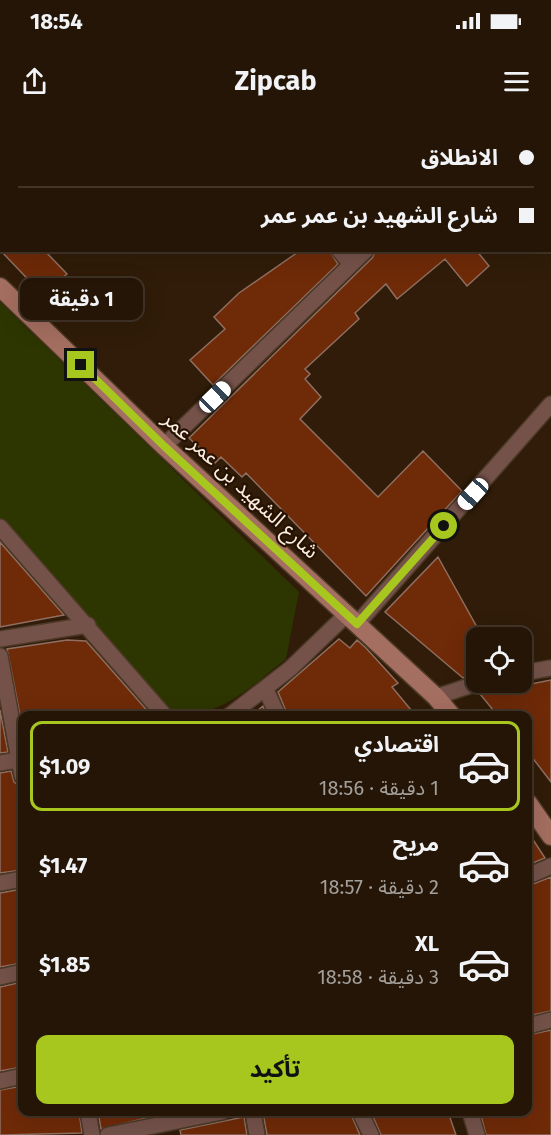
<!DOCTYPE html>
<html lang="ar">
<head>
<meta charset="utf-8">
<style>
  :root { --surface:#241506; --page:#302214; --text:#f1f3f6; --muted:#a39f9b; --line:#413428; --accent:#a7c71e }
  body { margin:0; font-family:"Fira Sans","Noto Sans Arabic",sans-serif; background:var(--page); color:var(--text); direction:rtl; height:100vh; display:flex; flex-direction:column; font-size:22px; white-space:nowrap }
  * { box-sizing:border-box; margin:0 }
  p { font-size:20px; color:var(--muted) }
  .icon { flex:none; width:33px; height:33px; fill:none; stroke:currentColor; stroke-width:2; stroke-linecap:round; stroke-linejoin:round }
  .map { position:relative; flex:1; overflow:hidden; direction:ltr }
  .side { position:absolute; left:18px; top:591px; width:514px; height:405px; display:flex; flex-direction:column; background:var(--surface); border-radius:12px; box-shadow:0 6px 24px #0002,0 0 0 2px var(--line); direction:rtl }
  .side>* { flex:none }
  .top-card { position:absolute; left:0px; top:0px; width:552px; height:132px; box-shadow:0 6px 24px #0002,0 0 0 2px var(--line); direction:rtl; display:grid; align-content:center; height:132px; padding:0 18px; background:var(--surface) }
  .tools { position:absolute; left:466px; top:507px; display:grid; gap:12px }
  .tools a { display:grid; place-items:center; width:66px; height:66px; border-radius:12px; background:var(--surface); box-shadow:0 6px 24px #0002,0 0 0 2px var(--line); font-size:30px }
  .end { position:absolute; width:27px; height:27px; margin:-14px; border:8px solid #a7c71e; background:#111; box-shadow:0 0 0 3px #111 }
  .from { border-radius:50% }
  .bubble { position:absolute; height:42px; border-radius:12px; background:var(--surface); box-shadow:0 6px 24px #0002,0 0 0 2px var(--line); font-size:20px; font-weight:700; line-height:42px; text-align:center; direction:rtl }
  .car { position:absolute; width:18px; height:36px; margin:-18px -9px; border-radius:8px; box-shadow:0 0 4px 2px #0007; background:linear-gradient(#fff 24%,#345 0 40%,#fff 0 76%,#345 0 86%,#fff 0) }
  .top-card b { display:flex; align-items:center; gap:21px; height:57px; font-size:22px }
  .top-card b+b { border-top:2px solid var(--line) }
  .top-card i { width:15px; height:15px; background:var(--text) }
  ul { padding:10px 0 0; list-style:none }
  li { display:flex; align-items:center; gap:18px; height:90px; margin:0 12px 9px; padding:0 6px; border:3px solid transparent; border-radius:12px }
  li div { flex:1 }
  li b { display:block; font-size:22px }
  li em { font-style:normal; font-weight:700 }
  li.on { border-color:var(--accent) }
  li>.icon { width:54px; height:54px; stroke-width:1.5 }
  .cta { display:flex; gap:12px; margin-top:auto; padding:12px 18px }
  .cta a { flex:1; height:69px; border-radius:12px; background:var(--accent); color:#111; font-size:24px; font-weight:700; line-height:69px; text-align:center }
  .status { display:flex; justify-content:space-between; align-items:center; height:42px; padding:0 30px; background:var(--surface); direction:ltr }
  .status svg { height:16px; fill:currentColor }
  header { display:flex; justify-content:space-between; align-items:center; height:78px; padding:0 18px; background:var(--surface); font-size:27px; font-weight:700 }
  .map>svg:first-child { display:block }
</style>
</head>
<body>
<div class="status"><b>18:54</b><svg viewBox="0 0 49 12"><path d="M0 12V9h3v3zM5 12V6h3v6zM10 12V3h3v9zM15 12V0h3v12zM26 1h20v11H26zM47 4h2v5h-2z"/></svg></div>
<header><svg class="icon" aria-label="menu" viewBox="0 0 24 24"><path d="M4 6h16M4 12h16M4 18h16"/></svg>Zipcab<svg class="icon" aria-label="share" viewBox="0 0 24 24"><path d="M12 15V3M7 8l5-5 5 5M5 13v7h14v-7"/></svg></header>
<div class="map">
<svg width="551" height="1015" viewBox="0 0 551 1015">
  <rect width="100%" height="100%" fill="#301c08"/>
  <path fill="#2d3600" d="M0,182l299,290 -13,67c-39,30 -60,56 -112,56l-130,-148 -44,-46z"/>
  <path fill="#6f2a08" stroke="#8f6f62" stroke-width="1.5" d="M0,130h44l23,24 -25,20z
    M301,130h28l9,14 -125,121 -23,-25 35,-31 -11,-12 25,-24z
    M375,130h101l13,16 -22,20 -22,-27 -48,40 -11,-15 -31,29 4,6 -54,50 5,5 -5,5 16,18 -21,22 78,78 45,-46 39,40 -96,105 -120,-123 -4,4 -21,-20 -6,6 -26,-25 184,-181z
    M0,422l64,73 -64,12z
    M438,437l45,81h-6v34l-14,6 -78,-66z
    M339,519l11,9 7,-8 9,8 32,35 -6,4 24,29h-128l-10,-24z
    M67,520l19,1 66,75h-130v9l-15,-76z
    M551,560v102l-23,-30v-36h-30l-18,-22z
    M263,586l4,10h-16z
    M0,590l8,42 -8,1z
    M11,651l3,11 4,3 4,23v62l-22,3v-100z
    M528,712l17,26 -17,7z
    M551,757v134l-23,5v-130z
    M22,769v74l-22,4v-74z
    M22,862v85l-22,4v-84z
    M551,910v105h-65l-6,-23h48v-77z
    M22,966v26h57l3,21 -82,2v-45z
    M98,992h57v4l-54,13z
    M271,992h79l10,23h-93l-4,-22z
    M371,992h77l8,23h-75z
    M244,997l3,18h-66l-1,-5z"/>
  <g fill="none" stroke-linecap="round" stroke-linejoin="round">
    <defs>
      <path id="street" d="M222,0l1,2
        M501,2l2,-2
        M339,130l12,14
        M164,326l202,-196
        M0,407l165,189
        M357,504l194,-220
        M0,519l88,-14
        M0,536l22,120
        M522,553l29,-5
        M265,568l13,28
        M436,577l45,-15
        M229,596l62,-48 56,-54
        M0,643l22,-4
        M528,756l23,-10
        M0,763l22,-4
        M0,857l22,-5
        M528,906l23,-6
        M0,961l22,-5
        M88,992l4,23
        M253,992l4,23
        M360,992l11,23
        M470,992l7,23
        M108,1015l114,-23"/>
      <path id="secondary" d="M0,167l164,159 272,251 16,19
        M528,683l23,33"/>
    </defs>
    <use href="#street" stroke="#4c3926" stroke-width="18"/>
    <use href="#secondary" stroke="#4c3926" stroke-width="21"/>
    <use href="#street" stroke="#74524a" stroke-width="15"/>
    <use href="#secondary" stroke="#a46e60" stroke-width="18"/>
  </g>
  <g fill="none" stroke-linecap="round" stroke-linejoin="round">
    <path stroke="#a7c71e" stroke-width="8" d="M81,245l83,81 193,178 87,-98"/>
  </g>
  <g text-anchor="middle" stroke-width="4.5" stroke-linejoin="round" paint-order="stroke">
    <g font-size="21" fill="#fbede1" stroke="#261201">
      <text transform="translate(241 365) rotate(43)" y="7">شارع الشهيد بن عمر عمر</text>
    </g>
  </g>
</svg>
<div class="tools">
<a><svg class="icon" aria-label="locate" viewBox="0 0 24 24"><circle cx="12" cy="12" r="6"/><path d="M12 2v4M12 18v4M2 12h4M18 12h4"/></svg></a>
</div>
<i class="end from" style="left:444px;top:406px"></i>
<i class="end" style="left:81px;top:245px"></i>
<div class="bubble" style="left:20px;top:158px;width:123px">1 دقيقة</div>
<i class="car" style="left:215px;top:277px;rotate:46deg"></i>
<i class="car" style="left:473px;top:374px;rotate:222deg"></i>
<div class="top-card">
<b><i class="from"></i>الانطلاق</b>
<b><i></i>شارع الشهيد بن عمر عمر</b>
</div>
<section class="side">
<ul>
<li class="on"><svg class="icon" aria-label="car" viewBox="0 0 24 24"><path d="M5 17H2v-5l4-1 3-4h7l3 4 3 1v5h-3M9 17h6M6 11h13"/><circle cx="7" cy="17" r="2"/><circle cx="17" cy="17" r="2"/></svg><div><b>اقتصادي</b><p>1 دقيقة · 18:56</p></div><em>$1.09</em></li>
<li><svg class="icon" aria-label="car" viewBox="0 0 24 24"><path d="M5 17H2v-5l4-1 3-4h7l3 4 3 1v5h-3M9 17h6M6 11h13"/><circle cx="7" cy="17" r="2"/><circle cx="17" cy="17" r="2"/></svg><div><b>مريح</b><p>2 دقيقة · 18:57</p></div><em>$1.47</em></li>
<li><svg class="icon" aria-label="car" viewBox="0 0 24 24"><path d="M5 17H2v-5l4-1 3-4h7l3 4 3 1v5h-3M9 17h6M6 11h13"/><circle cx="7" cy="17" r="2"/><circle cx="17" cy="17" r="2"/></svg><div><b>XL</b><p>3 دقيقة · 18:58</p></div><em>$1.85</em></li>
</ul>
<div class="cta"><a>تأكيد</a></div>
</section>
</div>
</body>
</html>
